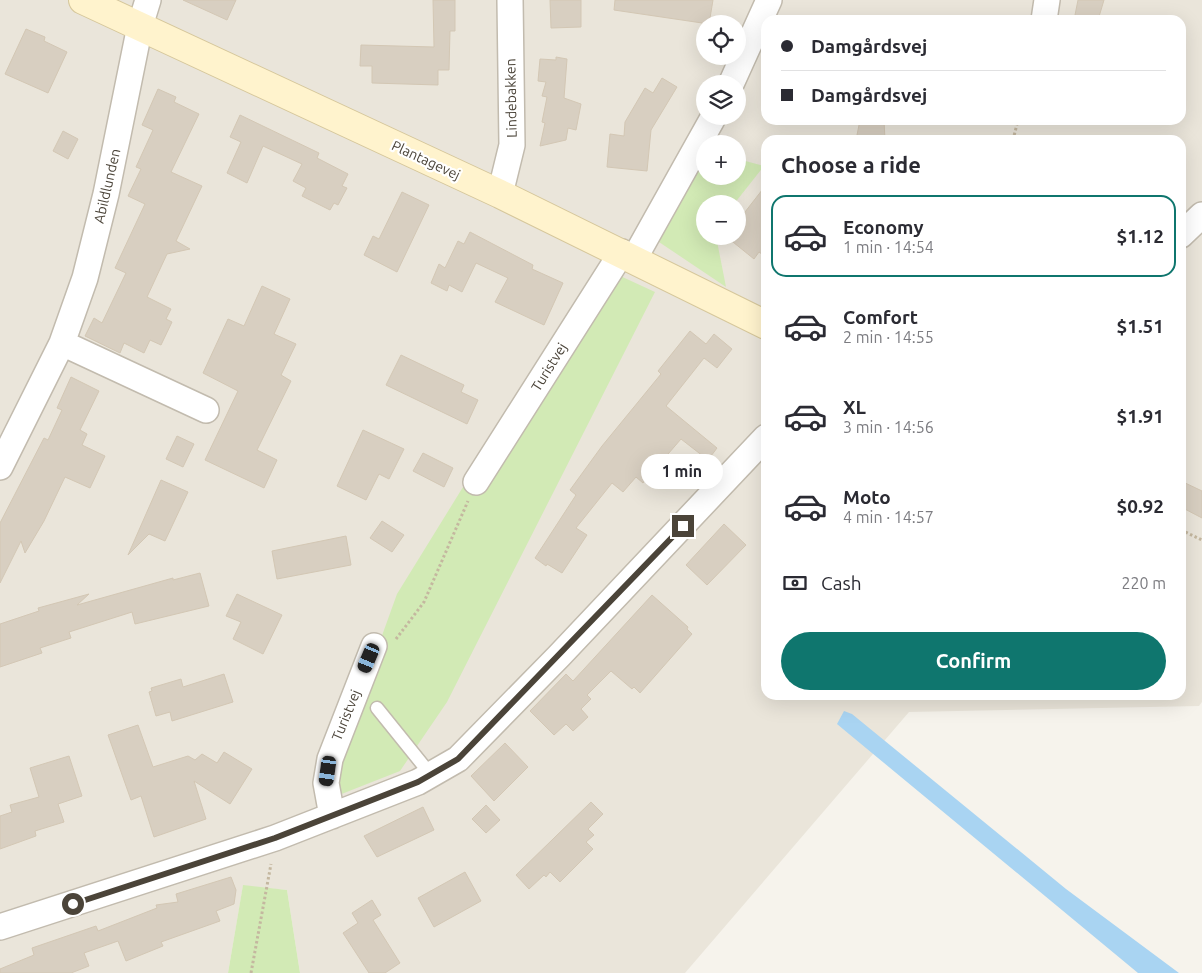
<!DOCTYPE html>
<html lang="en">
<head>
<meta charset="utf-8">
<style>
  :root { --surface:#fff; --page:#f2f2f3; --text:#2b2b33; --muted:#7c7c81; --line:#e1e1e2; --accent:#0f766e }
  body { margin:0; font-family:Ubuntu,sans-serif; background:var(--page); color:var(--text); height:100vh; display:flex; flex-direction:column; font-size:19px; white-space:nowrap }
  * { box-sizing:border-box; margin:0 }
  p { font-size:16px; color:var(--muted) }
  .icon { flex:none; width:28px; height:28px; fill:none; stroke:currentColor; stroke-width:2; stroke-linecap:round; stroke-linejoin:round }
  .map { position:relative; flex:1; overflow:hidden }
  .sheet { position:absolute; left:761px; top:135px; width:425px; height:565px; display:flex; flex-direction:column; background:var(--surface); border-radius:15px; box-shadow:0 5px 20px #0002 }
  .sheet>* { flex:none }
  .banner { position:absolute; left:761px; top:15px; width:425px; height:110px; border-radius:15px; box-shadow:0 5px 20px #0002; display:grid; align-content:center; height:110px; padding:0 20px; background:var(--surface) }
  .fabs { position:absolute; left:696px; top:15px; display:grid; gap:10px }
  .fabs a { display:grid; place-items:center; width:50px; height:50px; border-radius:50%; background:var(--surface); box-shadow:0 5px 20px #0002; font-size:25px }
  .end { position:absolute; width:22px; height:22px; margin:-11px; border:6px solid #4b4439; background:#fff; box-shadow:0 0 0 2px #fff }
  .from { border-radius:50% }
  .bubble { position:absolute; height:35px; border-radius:18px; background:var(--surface); box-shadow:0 5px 20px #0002; font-size:16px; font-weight:600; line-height:35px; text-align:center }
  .car { position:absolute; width:15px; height:30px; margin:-15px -8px; border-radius:6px; box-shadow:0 0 4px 1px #0007; background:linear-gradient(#222 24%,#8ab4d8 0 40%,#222 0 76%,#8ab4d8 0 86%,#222 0) }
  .banner b { display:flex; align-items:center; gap:18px; height:48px; font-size:19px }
  .banner b+b { border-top:1px solid var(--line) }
  .banner i { width:12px; height:12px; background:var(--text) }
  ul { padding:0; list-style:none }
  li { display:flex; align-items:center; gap:15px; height:82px; margin:0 10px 8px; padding:0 10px; border:2px solid transparent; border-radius:15px }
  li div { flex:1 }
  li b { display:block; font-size:19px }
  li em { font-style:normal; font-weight:600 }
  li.on { border-color:var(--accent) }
  li>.icon { width:45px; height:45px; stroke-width:1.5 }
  h2 { padding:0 20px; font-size:22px; line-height:60px }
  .pay { display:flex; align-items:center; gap:12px; height:55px; padding:0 20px; font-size:19px }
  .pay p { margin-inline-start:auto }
  .primary-button { display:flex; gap:10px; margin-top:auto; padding:10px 20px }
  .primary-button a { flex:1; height:58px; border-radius:30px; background:var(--accent); color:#fff; font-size:20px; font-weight:600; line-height:58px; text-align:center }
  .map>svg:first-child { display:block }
</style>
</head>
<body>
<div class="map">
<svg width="1202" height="973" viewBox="0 0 1202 973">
  <rect width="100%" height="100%" fill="#f6f3ec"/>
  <path fill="#eae5da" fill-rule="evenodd" d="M0,0h1202v702l-3,4 -290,6 -224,261h-385l-13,-83 -44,-4 -15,87h-228zM766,20h415v100h-415zM705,24h33v32h-33zM705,84h33v32h-33zM766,140h415v555h-415zM705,144h33v32h-33zM705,204h33v32h-33z"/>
  <path fill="#d2eab5" d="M705,151v25h33v-17l26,7 -30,38h-29v32h11l10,51 -70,-47z
    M616,274l39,18 -208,410 -47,69 -61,24 -8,-18 66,-183 66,-107 14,7 9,-17z
    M243,885l44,5 13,83h-72z"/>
  <path fill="#a9d4f2" d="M844,711l8,3 214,175 113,84h-41l-289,-239 -12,-10z"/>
  <path fill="#d8cfc1" stroke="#d3c7b4" d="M183,0h53l-9,20z
    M433,0h22v31h-5l-1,39h-11v15l-66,-2v-17h-12l1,-21 73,2z
    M550,0h31v27l-30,1z
    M615,0h98l-4,24 -95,-14z
    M1078,0h26l-6,20h-24z
    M26,29l19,8 -1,4 23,11 -19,41 -43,-19z
    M556,57l11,2 -3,39 17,6 -5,26 -8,-2 -2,12 -26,6 5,-23 -3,-1 5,-25 -5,-1 4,-14 -8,-1 2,-22 16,1z
    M662,78l15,9 -26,43 -4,41 -40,-4 3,-33 14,2 1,-14 20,-34 8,5z
    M158,89l18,8 -2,5 25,12 -28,58 31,14 -26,55 14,8 -23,5 -20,43 24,12 -5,10 6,3 -11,23 -11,-5 -6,13 -20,-10 -4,10 -35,-17 9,-18 8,5 24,-50 -11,-5 30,-64 -17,-8 13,-27 -5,-2 17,-37 -11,-5z
    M240,115l79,38 -2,5 31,16 -6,12 5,2 -9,17 -4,-2 -4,7 -28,-14 4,-8 -13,-7 9,-17 -39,-18 -16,37 -20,-10 14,-31 -11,-5z
    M860,120h24l1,20h-29z
    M63,131l15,8 -10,20 -15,-8z
    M766,185v72l-7,-5 -5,7 -26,-21 10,-2v-15z
    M402,192l27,13 -32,67 -33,-17 9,-19 6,3z
    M470,232l63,33 -1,4 31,14 -19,42 -49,-23 13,-24 -32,-15 -14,29 -13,-7 -2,6 -16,-8 8,-19 6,4 13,-27 6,3z
    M262,286l28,13 -16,35 22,10 -15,31 10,6 -34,69 20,10 -13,28 -59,-28 33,-69 -35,-18 25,-54 16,7z
    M690,331l16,13 8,-10 18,15 -15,19 -13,-10 -38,48 51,42 -9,12 -27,-21 -38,44 -7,-6 -13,15 -11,-9 -36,45 11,7 -25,38 -15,-9 -1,2 -11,-8 41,-63 -6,-5 32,-44 59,-72 -3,-3z
    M401,355l63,30 -3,7 17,8 -11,24 -81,-39z
    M71,377l28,14 -19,39 7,4 -5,11 23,11 -15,32 -25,-11 -21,44 -19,32 -4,-12 -21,42v-60l44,-85 4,2 14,-30 -5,-2z
    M363,430l41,19 -15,30 -10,-5 -13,26 -29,-14z
    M177,436l17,8 -11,23 -17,-8z
    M423,453l30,15 -9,19 -31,-16z
    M161,480l27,12 -23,49 -16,-7 -21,21z
    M1181,481l21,10v27l-21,-11z
    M382,521l22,14 -12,17 -22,-14z
    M724,524l22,21 -39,40 -21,-20z
    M346,536l5,29 -74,14 -5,-28z
    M200,573l9,33 -74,18 -3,-12 -63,20 2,6 -31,10 2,5 -42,14v-43l39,-13 -1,-3 51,-14 -12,11 96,-27v2z
    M237,594l45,21 -19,39 -30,-15 8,-17 -15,-6z
    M652,595l36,32 -1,2 5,5 -52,59 -6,-6 -2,2 -21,-18 -24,24 4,4 -10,10 7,8 -15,14 -7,-7 -12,11 -24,-24 36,-37 7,7z
    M224,674l9,28 -61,19 -2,-9 -14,4 -7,-24 3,-1 -1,-3 30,-9 2,8z
    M138,725l15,42 35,-11 7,4 7,-6 15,9 7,-11 28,17 -22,35 -36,-23 12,38 -52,18 -13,-41 -10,4 -23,-65z
    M505,743l23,24 -34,34 -23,-25z
    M69,756l13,40 -24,8 6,18 -29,9 1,5 -36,13v-33l12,-4 -2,-7 29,-8 -9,-29z
    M591,802l12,12 -15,15 6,6 -8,7 7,7 -33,33 -10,-10 -4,5 -2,-2 -15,14 -13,-14z
    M486,805l14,15 -14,13 -14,-14z
    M423,807l11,23 -57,27 -13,-21z
    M465,872l16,29 -47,26 -16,-29z
    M231,877l5,13 -2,14 -18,7 4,10 -59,21 2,4 -37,15 -8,-20 -34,12 5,13 -18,7h-71v-4l34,-14 -2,-7 64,-22 2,5 59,-23 -1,-3 22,-3 -2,-8z
    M372,900l9,15 -8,5 27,43 -15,10h-16l-26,-40 15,-10 -6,-10z"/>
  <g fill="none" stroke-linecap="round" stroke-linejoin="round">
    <defs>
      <path id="lane" d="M377,708l54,67"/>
      <path id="street" d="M1044,20l3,-20
        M731,84l38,-84
        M500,194l12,-49 -2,-145
        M1181,235l21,-20
        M634,259l80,-143
        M62,343l144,67
        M0,467l62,-124 23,-65 21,-84 34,-168 8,-26
        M476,482l146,-230
        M332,816l-6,-33 4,-24 44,-113
        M0,927l275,-89 143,-56 40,-23 101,-103 207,-219"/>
      <path id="secondary" d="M83,0l417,194 266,131"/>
    </defs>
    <use href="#lane" stroke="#c2bbae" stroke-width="15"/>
    <use href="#street" stroke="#c2bbae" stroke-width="28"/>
    <use href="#secondary" stroke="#d6c79b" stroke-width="30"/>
    <path stroke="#c4b79f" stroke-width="3" stroke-dasharray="2.5 2.5" stroke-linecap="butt" d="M1013,140l5,-20
      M1181,530l21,10
      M396,639l28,-37 44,-101
      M251,973l20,-109"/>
    <use href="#lane" stroke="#fff" stroke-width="12"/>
    <use href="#street" stroke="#fff" stroke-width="25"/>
    <use href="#secondary" stroke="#fff3cd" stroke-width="28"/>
  </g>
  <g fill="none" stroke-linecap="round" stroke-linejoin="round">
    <path stroke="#4b4439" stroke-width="6" d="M73,904l202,-66 143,-56 40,-23 225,-233"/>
  </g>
  <g text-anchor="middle" stroke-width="4.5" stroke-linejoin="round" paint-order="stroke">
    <g font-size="14" fill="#4b4439" stroke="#fff">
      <text transform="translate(511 98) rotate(-91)" y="5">Lindebakken</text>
      <text transform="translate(426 160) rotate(25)" y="5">Plantagevej</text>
      <text transform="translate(107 186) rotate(-77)" y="5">Abildlunden</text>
      <text transform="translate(549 367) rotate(-58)" y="5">Turistvej</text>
      <text transform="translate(346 715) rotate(-68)" y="5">Turistvej</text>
    </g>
  </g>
</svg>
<div class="fabs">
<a><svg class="icon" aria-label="locate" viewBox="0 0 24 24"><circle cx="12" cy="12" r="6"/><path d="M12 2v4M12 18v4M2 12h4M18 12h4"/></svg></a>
<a><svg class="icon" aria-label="layers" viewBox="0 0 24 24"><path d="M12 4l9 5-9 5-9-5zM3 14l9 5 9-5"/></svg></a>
<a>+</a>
<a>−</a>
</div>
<i class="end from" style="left:73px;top:904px"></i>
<i class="end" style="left:683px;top:526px"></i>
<div class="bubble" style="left:641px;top:454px;width:82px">1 min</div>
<i class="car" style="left:369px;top:658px;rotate:203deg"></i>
<i class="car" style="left:328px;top:771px;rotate:188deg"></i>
<div class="banner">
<b><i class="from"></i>Damgårdsvej</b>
<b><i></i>Damgårdsvej</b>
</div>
<section class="sheet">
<h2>Choose a ride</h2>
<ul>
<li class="on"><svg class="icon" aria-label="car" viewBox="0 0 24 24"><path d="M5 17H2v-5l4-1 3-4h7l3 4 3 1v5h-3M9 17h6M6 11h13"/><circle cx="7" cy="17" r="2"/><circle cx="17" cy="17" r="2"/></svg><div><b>Economy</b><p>1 min · 14:54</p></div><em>$1.12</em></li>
<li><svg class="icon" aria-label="car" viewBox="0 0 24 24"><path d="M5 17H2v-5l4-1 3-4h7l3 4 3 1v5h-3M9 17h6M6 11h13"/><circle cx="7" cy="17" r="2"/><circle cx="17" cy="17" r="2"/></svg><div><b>Comfort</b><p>2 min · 14:55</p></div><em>$1.51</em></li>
<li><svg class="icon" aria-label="car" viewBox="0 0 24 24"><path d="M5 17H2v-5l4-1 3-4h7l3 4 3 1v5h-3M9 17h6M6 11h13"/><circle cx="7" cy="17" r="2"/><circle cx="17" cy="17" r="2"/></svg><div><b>XL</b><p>3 min · 14:56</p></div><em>$1.91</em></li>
<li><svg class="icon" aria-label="car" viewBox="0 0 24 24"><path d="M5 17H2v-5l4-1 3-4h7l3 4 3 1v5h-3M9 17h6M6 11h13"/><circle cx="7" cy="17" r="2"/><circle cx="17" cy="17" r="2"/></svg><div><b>Moto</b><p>4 min · 14:57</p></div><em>$0.92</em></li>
</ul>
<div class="pay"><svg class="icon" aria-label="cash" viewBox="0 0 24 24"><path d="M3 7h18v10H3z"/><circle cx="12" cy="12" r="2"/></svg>Cash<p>220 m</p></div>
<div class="primary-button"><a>Confirm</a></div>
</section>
</div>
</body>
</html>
